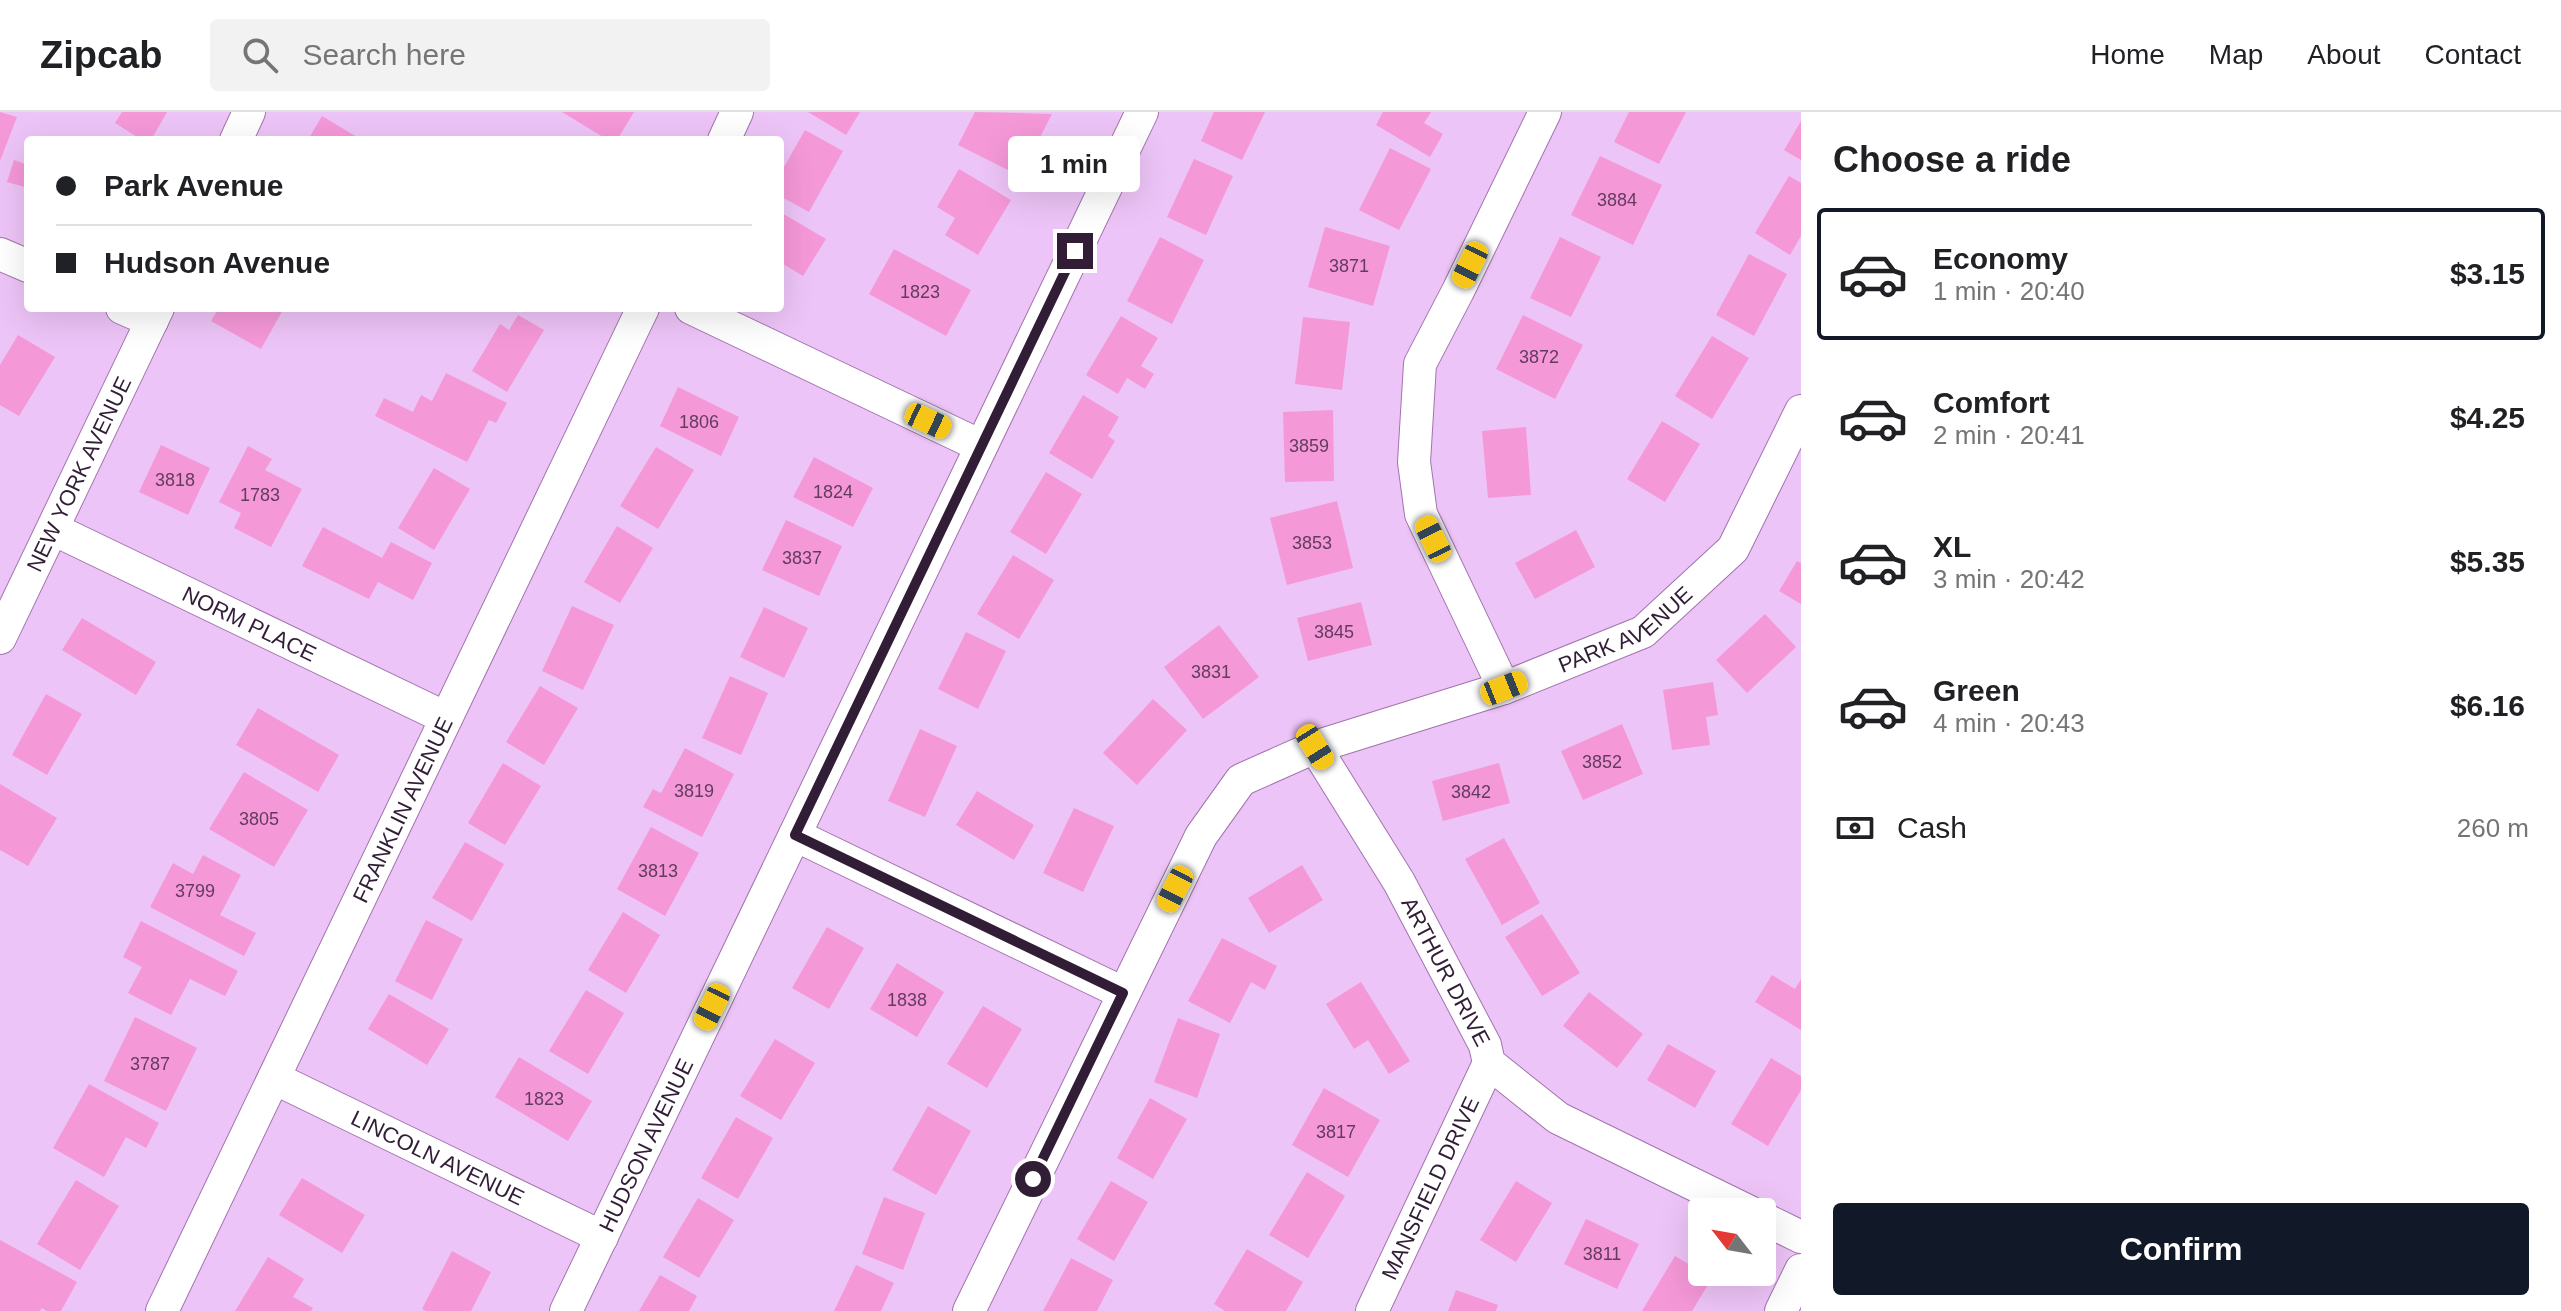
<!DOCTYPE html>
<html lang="en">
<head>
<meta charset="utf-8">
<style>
  :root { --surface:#fff; --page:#f2f2f2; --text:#202124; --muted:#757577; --line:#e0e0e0; --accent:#111827 }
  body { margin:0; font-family:Arial,sans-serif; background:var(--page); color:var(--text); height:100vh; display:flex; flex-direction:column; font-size:30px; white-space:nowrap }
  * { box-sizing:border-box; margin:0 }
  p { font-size:26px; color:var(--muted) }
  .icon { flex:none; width:44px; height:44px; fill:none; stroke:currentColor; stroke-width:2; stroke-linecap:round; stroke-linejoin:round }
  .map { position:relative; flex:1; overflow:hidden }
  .side { display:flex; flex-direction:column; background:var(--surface); width:760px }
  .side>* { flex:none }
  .banner { position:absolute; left:24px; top:24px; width:760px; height:176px; border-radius:8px; box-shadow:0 8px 32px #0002; display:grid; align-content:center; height:176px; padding:0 32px; background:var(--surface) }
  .needle { width:52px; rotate:301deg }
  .controls { position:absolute; left:1688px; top:1086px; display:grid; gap:16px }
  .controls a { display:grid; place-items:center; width:88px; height:88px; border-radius:8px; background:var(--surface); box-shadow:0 8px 32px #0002; font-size:40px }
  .end { position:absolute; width:36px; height:36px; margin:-18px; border:10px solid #311e36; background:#fff; box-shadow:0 0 0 4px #fff }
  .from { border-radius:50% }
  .bubble { position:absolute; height:56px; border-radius:8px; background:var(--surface); box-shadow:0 8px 32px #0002; font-size:26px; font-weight:700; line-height:56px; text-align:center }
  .car { position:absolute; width:24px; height:48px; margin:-24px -12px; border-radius:10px; box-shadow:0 0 6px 2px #0007; background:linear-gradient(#f5c518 24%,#345 0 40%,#f5c518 0 76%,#345 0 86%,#f5c518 0) }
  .banner b { display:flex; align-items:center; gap:28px; height:76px; font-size:30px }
  .banner b+b { border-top:2px solid var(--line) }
  .banner i { width:20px; height:20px; background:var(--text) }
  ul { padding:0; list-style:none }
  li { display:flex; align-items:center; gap:24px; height:132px; margin:0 16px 12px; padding:0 16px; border:4px solid transparent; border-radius:8px }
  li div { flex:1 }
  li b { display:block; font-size:30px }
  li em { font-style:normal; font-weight:700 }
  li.selected { border-color:var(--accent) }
  li>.icon { width:72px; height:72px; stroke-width:1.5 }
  h2 { padding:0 32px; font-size:36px; line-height:96px }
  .pay { display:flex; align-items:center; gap:20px; height:88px; padding:0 32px; font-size:30px }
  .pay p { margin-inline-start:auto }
  .action { display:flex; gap:16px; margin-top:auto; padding:16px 32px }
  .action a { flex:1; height:92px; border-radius:8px; background:var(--accent); color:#fff; font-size:32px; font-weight:700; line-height:92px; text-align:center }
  header { display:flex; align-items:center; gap:48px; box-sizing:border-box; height:112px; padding:0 40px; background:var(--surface); border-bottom:2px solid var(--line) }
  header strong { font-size:38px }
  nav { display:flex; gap:44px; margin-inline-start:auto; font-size:28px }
  .search { width:560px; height:72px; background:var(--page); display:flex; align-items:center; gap:20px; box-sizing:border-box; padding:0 28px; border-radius:8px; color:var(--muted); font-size:30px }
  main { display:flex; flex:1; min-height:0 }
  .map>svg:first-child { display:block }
</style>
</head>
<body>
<header>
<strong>Zipcab</strong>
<div class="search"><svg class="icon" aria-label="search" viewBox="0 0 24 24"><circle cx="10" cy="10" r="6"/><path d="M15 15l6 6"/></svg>Search here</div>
<nav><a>Home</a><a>Map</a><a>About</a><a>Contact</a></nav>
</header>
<main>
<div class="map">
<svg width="1801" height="1199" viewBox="0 0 1801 1199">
  <rect width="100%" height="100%" fill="#edc4f7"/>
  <path fill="#f598d8" d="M0,0l17,5 -17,44z
    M122,0h45l-16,28h-9l-27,-17z
    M562,0h72l-17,28h-9z
    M808,0h52l-14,23z
    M975,0l77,2 -32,62 -62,-31z
    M1214,0h51l-23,48 -41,-19z
    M1383,0h48l-7,11 19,11 -13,23 -54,-32z
    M1629,0h57l-27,52 -45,-22z
    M322,4l40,24h-54z
    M1801,9v39l-17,-10z
    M805,18l38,21 -34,61 -29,-16v-22z
    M1390,36l41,21 -32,61 -40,-20z
    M1600,44l62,29 -29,60 -62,-30z
    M1194,47l39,17 -27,59 -39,-18z
    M14,48l14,5v23l-21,-6z
    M959,57l52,31 -33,55 -33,-20 10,-17 -18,-11z
    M1789,64l12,7v53l-11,19 -35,-22z
    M780,100l46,27 -23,37 -23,-14z
    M1325,115l65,19 -17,60 -65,-19z
    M1160,125l44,23 -32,64 -45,-23z
    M1560,125l41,20 -30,60 -41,-19z
    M894,137l77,41 -25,46 -77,-42z
    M1749,142l38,20 -33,62 -38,-21z
    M219,196h65l-23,41 -50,-28z
    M518,203l26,15 -37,62 -35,-21 28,-47 9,6z
    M1523,203l60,30 -28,54 -59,-30z
    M1121,204l37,22 -17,28 13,8 -9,15 -18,-11 -9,16 -32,-19z
    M1303,205l47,5 -8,68 -47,-6z
    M18,223l37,22 -36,59 -19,-11v-40z
    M1712,224l37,22 -37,61 -37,-23z
    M446,261l61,30 -11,20 -7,-3 -22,42 -92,-46 9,-18 29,14 8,-17 11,6z
    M678,275l61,30 -18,39 -61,-30z
    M1083,283l36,22 -11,19 7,5 -23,38 -43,-26z
    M1333,298l1,71 -49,1 -2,-70z
    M1662,309l38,23 -35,58 -38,-23z
    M1526,315l5,68 -43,3 -6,-67z
    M161,333l49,23 -22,47 -49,-23z
    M248,334l24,13 -7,11 37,19 -31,58 -37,-19 7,-15 -22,-11z
    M656,335l38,23 -36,59 -38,-23z
    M814,345l59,31 -20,39 -60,-30z
    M434,356l36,21 -36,61 -36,-22z
    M1046,360l36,22 -36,60 -36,-22z
    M1337,389l16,67 -66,17 -17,-67z
    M786,408l56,26 -23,50 -57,-26z
    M617,414l36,22 -33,55 -36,-21z
    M323,415l59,31 9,-16 41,21 -19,37 -35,-18 -9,17 -67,-33z
    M1576,418l19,37 -60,32 -20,-36z
    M1013,443l41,25 -35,59 -42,-25z
    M1797,449l4,2v41l-22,-13z
    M1361,490l11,43 -64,16 -11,-43z
    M572,494l42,19 -31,65 -41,-19z
    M764,495l44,21 -24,50 -44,-21z
    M1765,502l31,33 -49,46 -31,-33z
    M82,506l74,44 -20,33 -74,-45z
    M1219,513l40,52 -56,42 -39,-52z
    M966,520l40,19 -28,58 -40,-20z
    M730,564l38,17 -27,62 -39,-17z
    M1713,570l5,33 -12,2 4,28 -38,5 -9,-60z
    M540,574l38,22 -34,57 -38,-23z
    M46,582l36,20 -35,61 -35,-20z
    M1153,587l34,31 -50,55 -34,-32z
    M258,596l81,47 -21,37 -82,-47z
    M1622,612l21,50 -60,26 -22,-49z
    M920,617l37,17 -32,71 -37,-16z
    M685,636l49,26 -32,63 -59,-30 10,-18 8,4z
    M503,651l38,23 -36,59 -37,-22z
    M1499,651l11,40 -67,18 -11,-40z
    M244,660l64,38 -34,57 -65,-38z
    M0,672l57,34 -29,48 -28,-16z
    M977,679l57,34 -20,35 -58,-35z
    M1074,696l40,18 -31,66 -40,-19z
    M651,715l48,26 -34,63 -48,-27z
    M1504,726l36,65 -38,22 -37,-66z
    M465,730l39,22 -32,57 -40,-23z
    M203,743l38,20 -21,40 36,18 -12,23 -94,-49 23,-44 20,11z
    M1302,753l21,35 -54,33 -21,-35z
    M623,800l37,23 -34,58 -38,-23z
    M1542,802l38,59 -38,23 -37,-59z
    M426,808l37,19 -31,61 -37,-19z
    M141,809l97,50 -13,25 -35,-17 -19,36 -43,-22 14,-26 -19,-10z
    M827,815l37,21 -35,61 -37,-21z
    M1222,826l55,28 -12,24 -14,-8 -21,41 -42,-22z
    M897,851l47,29 -27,45 -47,-28z
    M1772,863l23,14 6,-10v51l-46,-28z
    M1361,870l49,79 -21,13 -21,-34 -14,9 -28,-45z
    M586,878l38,23 -36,61 -39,-23z
    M1589,880l54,42 -26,34 -54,-42z
    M389,882l60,35 -22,36 -59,-36z
    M983,894l39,23 -35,59 -40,-24z
    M135,905l62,31 -31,63 -62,-30z
    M1178,906l42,16 -23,64 -43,-16z
    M775,927l40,24 -34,57 -41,-24z
    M1668,932l48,27 -21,37 -48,-28z
    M519,945l73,44 -24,40 -73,-44z
    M1771,946l30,18v14l-33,56 -37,-22z
    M89,972l70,39 -13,25 -20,-11 -22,40 -51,-29z
    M1324,976l56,32 -32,57 -56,-32z
    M1150,986l37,21 -34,60 -36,-21z
    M928,994l43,25 -35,64 -44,-25z
    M736,1005l37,21 -35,61 -37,-21z
    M1307,1060l38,24 -37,62 -39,-23z
    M302,1066l63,37 -23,38 -63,-38z
    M76,1068l43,26 -39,64 -43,-26z
    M1111,1069l37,21 -34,59 -37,-22z
    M1516,1069l36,22 -36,59 -36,-22z
    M884,1085l41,16 -22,57 -41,-16z
    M698,1086l36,22 -35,58 -36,-21z
    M1586,1107l53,25 -22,45 -53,-25z
    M0,1128l77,42 -16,29h-15l-4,-3 -2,3h-40z
    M1247,1137l56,33 -17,29h-61l-11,-7z
    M452,1139l39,21 -20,39h-45l-4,-2z
    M1675,1144l37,22 -20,33h-50z
    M268,1145l36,22 -11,18 20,11 -2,3h-76z
    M1071,1146l42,22 -16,31h-54z
    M856,1153l38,18 -13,28h-47z
    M660,1163l37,21 -8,15h-50z
    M1456,1178l42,15 -2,6h-48z"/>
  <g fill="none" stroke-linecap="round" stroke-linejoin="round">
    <defs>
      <g id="minor">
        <path d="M236,28l13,-28"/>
        <path d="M724,28l13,-28"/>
        <path d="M0,142l28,12"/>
        <path d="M122,196l30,13"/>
        <path d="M691,196l290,138"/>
        <path id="s1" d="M53,417l393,189"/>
        <path id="s2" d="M0,526l158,-330"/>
        <path d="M1504,576l-83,-174 -7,-52 6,-98 38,-73 87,-179"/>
        <path id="s3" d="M1315,635l84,135 86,163 4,18 69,55 192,94"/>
        <path d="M795,723l328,158"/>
        <path id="s4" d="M274,966l328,159"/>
        <path d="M1762,1106l39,19"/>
        <path id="s5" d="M162,1199l481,-1003"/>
        <path id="s6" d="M566,1199l576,-1199"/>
        <path id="s7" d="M969,1199l232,-475 40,-56 74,-33 189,-59 139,-56 90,-83 68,-138"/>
        <path id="s8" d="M1372,1199l117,-248"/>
        <path d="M1781,1199l20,-41"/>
      </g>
    </defs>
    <use href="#minor" stroke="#a273ae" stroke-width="34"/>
    <use href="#minor" stroke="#fff" stroke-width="32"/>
  </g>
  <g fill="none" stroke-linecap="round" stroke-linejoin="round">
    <path stroke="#311e36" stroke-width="10" d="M1033,1067l90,-186 -328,-158 280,-584"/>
  </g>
  <g text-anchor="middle" stroke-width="8" stroke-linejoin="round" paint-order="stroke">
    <g font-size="18" fill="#623c5e">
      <text x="1617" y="94">3884</text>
      <text x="1349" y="160">3871</text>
      <text x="920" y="186">1823</text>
      <text x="1539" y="251">3872</text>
      <text x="699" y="316">1806</text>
      <text x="1309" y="340">3859</text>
      <text x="175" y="374">3818</text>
      <text x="833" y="386">1824</text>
      <text x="260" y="389">1783</text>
      <text x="1312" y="437">3853</text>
      <text x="802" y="452">3837</text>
      <text x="1334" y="526">3845</text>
      <text x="1211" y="566">3831</text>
      <text x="1602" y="656">3852</text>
      <text x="694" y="685">3819</text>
      <text x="1471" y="686">3842</text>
      <text x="259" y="713">3805</text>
      <text x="658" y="765">3813</text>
      <text x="195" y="785">3799</text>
      <text x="907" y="894">1838</text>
      <text x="150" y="958">3787</text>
      <text x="544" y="993">1823</text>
      <text x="1336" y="1026">3817</text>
      <text x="1602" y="1148">3811</text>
    </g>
    <g font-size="22" fill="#311e36" stroke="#fcf2ff">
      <text dy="8" stroke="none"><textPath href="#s2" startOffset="182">NEW YORK AVENUE</textPath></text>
      <text dy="8" stroke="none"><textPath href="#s1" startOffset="218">NORM PLACE</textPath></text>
      <text dy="8" stroke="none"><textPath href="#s7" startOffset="1012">PARK AVENUE</textPath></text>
      <text dy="8" stroke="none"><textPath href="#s5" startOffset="556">FRANKLIN AVENUE</textPath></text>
      <text dy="8" stroke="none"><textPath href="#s3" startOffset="260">ARTHUR DRIVE</textPath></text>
      <text dy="8" stroke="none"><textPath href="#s6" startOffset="184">HUDSON AVENUE</textPath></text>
      <text dy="8" stroke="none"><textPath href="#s4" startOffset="182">LINCOLN AVENUE</textPath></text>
      <text dy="8" stroke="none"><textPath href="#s8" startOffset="136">MANSFIELD DRIVE</textPath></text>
    </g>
  </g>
</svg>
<div class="controls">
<a><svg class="needle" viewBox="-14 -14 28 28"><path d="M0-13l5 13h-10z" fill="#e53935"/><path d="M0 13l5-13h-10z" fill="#757577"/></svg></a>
</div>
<i class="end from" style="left:1033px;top:1067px"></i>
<i class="end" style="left:1075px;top:139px"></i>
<div class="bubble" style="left:1008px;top:24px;width:132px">1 min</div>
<i class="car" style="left:1470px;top:153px;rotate:206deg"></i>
<i class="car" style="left:928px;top:309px;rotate:115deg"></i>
<i class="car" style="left:1433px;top:427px;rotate:334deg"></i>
<i class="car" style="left:1504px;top:576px;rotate:68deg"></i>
<i class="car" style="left:1315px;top:635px;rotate:148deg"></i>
<i class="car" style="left:1175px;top:777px;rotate:207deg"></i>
<i class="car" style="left:712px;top:895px;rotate:206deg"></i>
<div class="banner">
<b><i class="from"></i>Park Avenue</b>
<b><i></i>Hudson Avenue</b>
</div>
</div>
<section class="side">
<h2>Choose a ride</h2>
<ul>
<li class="selected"><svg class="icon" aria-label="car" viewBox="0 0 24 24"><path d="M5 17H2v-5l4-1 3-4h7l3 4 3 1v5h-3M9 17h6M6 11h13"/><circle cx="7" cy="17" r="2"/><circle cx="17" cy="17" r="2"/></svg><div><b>Economy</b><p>1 min · 20:40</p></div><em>$3.15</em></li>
<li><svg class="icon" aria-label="car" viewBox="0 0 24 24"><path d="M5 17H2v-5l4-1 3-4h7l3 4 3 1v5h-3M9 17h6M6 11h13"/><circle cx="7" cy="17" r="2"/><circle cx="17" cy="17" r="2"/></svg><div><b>Comfort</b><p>2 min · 20:41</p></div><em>$4.25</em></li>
<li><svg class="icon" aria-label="car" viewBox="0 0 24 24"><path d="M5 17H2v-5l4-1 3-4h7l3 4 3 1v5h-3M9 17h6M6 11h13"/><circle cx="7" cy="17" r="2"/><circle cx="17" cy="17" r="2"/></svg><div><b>XL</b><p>3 min · 20:42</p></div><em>$5.35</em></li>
<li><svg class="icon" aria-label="car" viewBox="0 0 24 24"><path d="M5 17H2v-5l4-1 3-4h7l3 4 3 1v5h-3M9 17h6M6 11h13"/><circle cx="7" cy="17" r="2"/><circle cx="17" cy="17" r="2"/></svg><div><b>Green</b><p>4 min · 20:43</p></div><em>$6.16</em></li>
</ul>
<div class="pay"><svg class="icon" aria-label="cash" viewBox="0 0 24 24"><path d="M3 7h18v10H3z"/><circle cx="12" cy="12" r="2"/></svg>Cash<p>260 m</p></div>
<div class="action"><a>Confirm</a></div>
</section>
</main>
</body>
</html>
